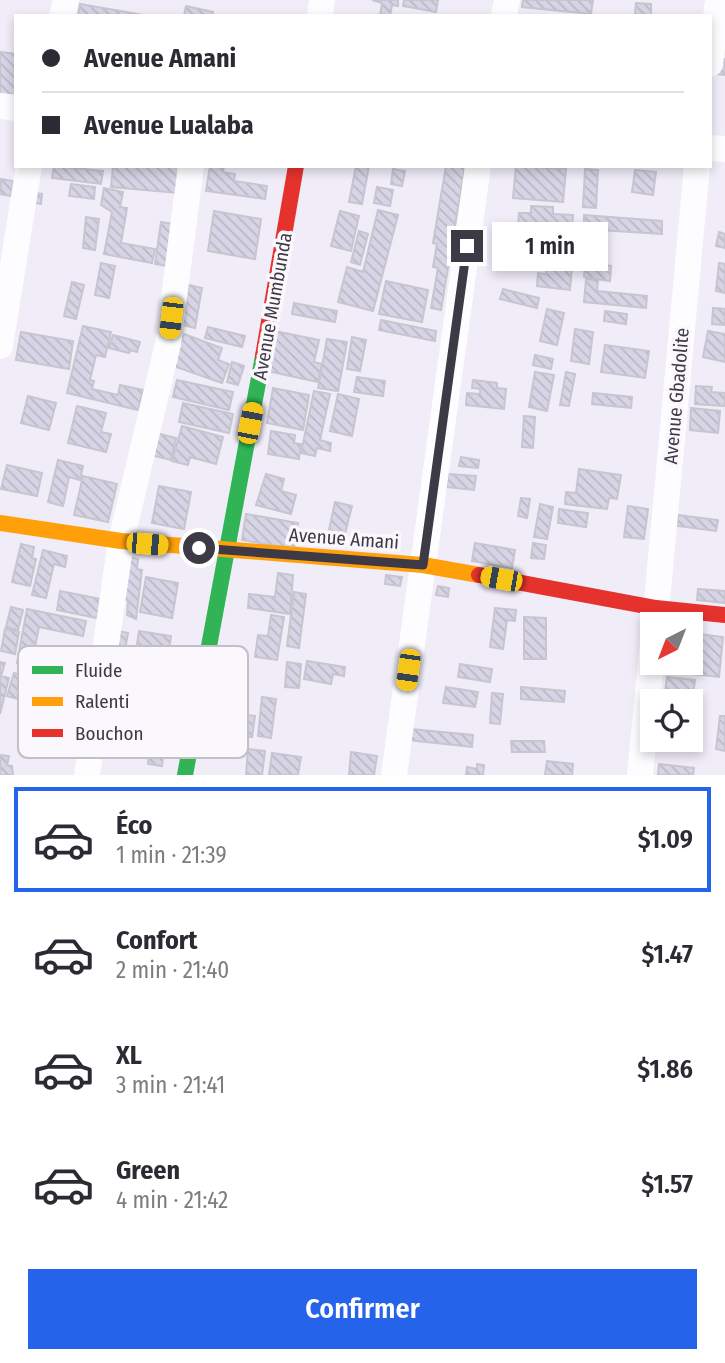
<!DOCTYPE html>
<html lang="fr">
<head>
<meta charset="utf-8">
<style>
  :root { --surface:#fff; --page:#f7f7f7; --text:#2b2b33; --muted:#7c7c81; --line:#e1e1e2; --accent:#2563eb }
  body { margin:0; font-family:"Fira Sans Condensed",sans-serif; background:var(--page); color:var(--text); height:100vh; display:flex; flex-direction:column; font-size:26px; white-space:nowrap }
  * { box-sizing:border-box; margin:0 }
  p { font-size:23px; color:var(--muted) }
  .icon { flex:none; width:38px; height:38px; fill:none; stroke:currentColor; stroke-width:2; stroke-linecap:round; stroke-linejoin:round }
  .map { position:relative; height:775px; overflow:hidden }
  .details { display:flex; flex-direction:column; background:var(--surface); flex:1 }
  .details>* { flex:none }
  .guide { position:absolute; left:14px; top:14px; width:698px; height:154px; border-radius:0px; box-shadow:0 4px 10px #0003; display:grid; align-content:center; height:154px; padding:0 28px; background:var(--surface) }
  .needle { width:46px; rotate:222deg }
  .tools { position:absolute; left:640px; top:612px; display:grid; gap:14px }
  .tools a { display:grid; place-items:center; width:63px; height:63px; border-radius:0px; background:var(--surface); box-shadow:0 4px 10px #0003; font-size:35px }
  .end { position:absolute; width:32px; height:32px; margin:-16px; border:9px solid #3e3a45; background:#fff; box-shadow:0 0 0 4px #fff }
  .from { border-radius:50% }
  .bubble { position:absolute; height:49px; border-radius:0px; background:var(--surface); box-shadow:0 4px 10px #0003; font-size:23px; font-weight:600; line-height:49px; text-align:center }
  .car { position:absolute; width:21px; height:42px; margin:-21px -10px; border-radius:9px; box-shadow:0 0 5px 2px #0007; background:linear-gradient(#f5c518 24%,#345 0 40%,#f5c518 0 76%,#345 0 86%,#f5c518 0) }
  .guide b { display:flex; align-items:center; gap:24px; height:66px; font-size:26px }
  .guide b+b { border-top:2px solid var(--line) }
  .guide i { width:18px; height:18px; background:var(--text) }
  ul { padding:12px 0 0; list-style:none }
  li { display:flex; align-items:center; gap:21px; height:105px; margin:0 14px 10px; padding:0 14px; border:4px solid transparent; border-radius:0px }
  li div { flex:1 }
  li b { display:block; font-size:26px }
  li em { font-style:normal; font-weight:600 }
  li.selected { border-color:var(--accent) }
  li>.icon { width:63px; height:63px; stroke-width:1.5 }
  .cta { display:flex; gap:14px; margin-top:auto; padding:14px 28px }
  .cta a { flex:1; height:80px; border-radius:0px; background:var(--accent); color:#fff; font-size:28px; font-weight:600; line-height:80px; text-align:center }
  .map>svg:first-child { display:block }
</style>
</head>
<body>
<div class="map">
<svg width="725" height="775" viewBox="0 0 725 775">
  <defs>
    <pattern id="building-back-hatch" width="6" height="6" patternUnits="userSpaceOnUse" patternTransform="scale(1.75)"><rect width="6" height="6" fill="#d7d5e5"/><path d="M-1 5l2 2M0 0l6 6M5-1l2 2" fill="none" stroke="#bab8c6"/></pattern>
  </defs>
  <rect width="100%" height="100%" fill="#f0ecf8"/>
  <path fill="url(#building-back-hatch)" stroke="#c7c5cf" stroke-width="2" d="M372,0h26v6l-6,-1 -2,11h-10l2,-13z
    M404,0h34l-2,12 -33,-6z
    M523,0h70l-2,14 -69,-7z
    M636,3l15,1v11l-16,-1z
    M80,4l64,11v1h-66z
    M186,6l27,6 -1,4h-28z
    M0,52l16,2v44l-16,-3z
    M718,59h7v16l-8,-1z
    M54,166l49,5 -2,13 -49,-6z
    M113,166h67l-2,27 -67,-6z
    M210,166h14l-1,6 12,2 -1,7 33,5 -2,13 -59,-8z
    M356,166h13l-7,38 -13,-2z
    M446,166h19l-24,144 -10,-2 7,-40 -5,-1 4,-23 -4,-1z
    M516,166l50,3 -3,33 -50,-4z
    M393,169l12,2 -3,15 -11,-2z
    M585,169l13,1 -2,38 -13,-1z
    M635,170l21,2 -3,23 -21,-3z
    M1,179l12,2 -2,15 -11,-2z
    M71,184l24,3 -1,12 -25,-3z
    M377,187l16,3 -3,16 -16,-3z
    M104,188l19,4 -3,15 7,1 -6,35 34,6 -3,14 -48,-9 8,-42 -11,-7z
    M33,193l9,1 -1,10 -9,-2z
    M531,206l22,1v7l20,1 -1,12 -54,-2 1,-12h12z
    M378,210l20,5 -25,96 -35,-9 9,-35 16,5z
    M214,211l47,8 -6,40 -47,-8z
    M340,211l19,5 -8,35 -20,-5z
    M584,215l78,6v13l-78,-5z
    M86,217l13,2 -4,31 -12,-2z
    M161,222l14,2 -7,42 -13,-2z
    M502,230l49,2v13l-50,-3z
    M359,231l9,3 -8,31 -9,-3z
    M719,232l6,2v14l-9,-2z
    M555,242l19,2 -4,46 -33,-4 1,-13 8,1 2,-24 6,1z
    M101,263l14,3 -6,32 -14,-3z
    M585,263l26,3 -1,15 -26,-4z
    M719,263l6,1v29l-9,-2z
    M586,279l12,1 -1,11 50,5 -1,12 -62,-6z
    M386,281l42,9 -6,32 -43,-8z
    M72,282l12,3 -8,34 -12,-3z
    M189,285l13,3 -7,40 -13,-3z
    M503,289l36,9 -2,10 -37,-9z
    M294,303l43,8 -2,11 -43,-8z
    M713,308l12,1v16l-13,-1z
    M547,309l17,4 -7,32 -17,-4z
    M605,311l22,3 -1,10 -22,-3z
    M381,320l55,11 -1,10 -56,-11z
    M83,326l28,6 -6,25 -9,-2 -6,25 4,1 -2,8 26,6 2,-10 23,5 -5,20 -71,-17z
    M208,327l37,9 -3,11 -37,-9z
    M575,329l18,3 -4,32 -18,-3z
    M275,331l44,9 -5,22 8,2 -4,18 -51,-11z
    M708,331l17,3v28l-22,-5z
    M21,332l52,9 -4,28 -53,-9z
    M184,334l38,14 -4,12 11,4 -7,19 -49,-17z
    M113,335l27,7 -3,10 -7,-2 -1,3 -20,-5z
    M352,337l14,3 -6,31 -13,-2z
    M327,339l20,3 -9,49 -20,-3z
    M605,345l44,6 -4,27 -44,-6z
    M535,355l18,4 -2,10 -18,-4z
    M232,362l12,4 -6,19 -11,-3z
    M535,372l19,3 -7,36 -18,-4z
    M566,372l9,2 -6,32 -9,-1z
    M357,377l28,4 -2,15 -29,-4z
    M177,380l56,12 -4,18 -56,-13z
    M473,380l24,3v5l9,1 -2,20 -38,-4 1,-12 13,1v-5l-8,-1z
    M696,386l16,1 -1,5 14,1v13l-30,-2z
    M273,388l36,7 -6,35 -36,-7z
    M314,391l16,3 -10,46 11,3 -1,8 -13,-3 -2,8 -14,-3z
    M593,393l39,4 -1,11 -39,-4z
    M338,394l21,5 -7,37 -22,-5z
    M28,396l28,7 -7,27 -28,-7z
    M183,403l50,11 -4,19 -50,-11z
    M77,406l29,7 -5,19 10,2 -5,18 -38,-9z
    M691,408l29,3 -2,22 -28,-3z
    M524,416l11,1 -2,31 -11,-1z
    M182,426l41,11 -7,27 -26,-7 -2,8 -16,-4z
    M271,431l24,4 -1,8 7,1 -2,15 -31,-5z
    M156,433l20,5 -5,22 -20,-5z
    M461,457l18,3 -1,8 -19,-2z
    M58,460l25,6 -3,14 -11,-3 -6,29 -15,-4z
    M7,465l35,8 -5,23 -36,-7z
    M579,469l42,6 -4,24 -8,-1 -2,11 -42,-5 1,-12 10,1z
    M266,474l18,5 -3,12 15,4 -5,19 -35,-9z
    M448,474l28,2 -2,14 -27,-3z
    M83,476l34,8 -9,38 -34,-7z
    M159,486l32,6 -7,37 -32,-6z
    M521,498l9,1 -3,19 -9,-2z
    M335,502l17,4 -7,28 -16,-4z
    M540,504l13,3 -6,32 -13,-2z
    M628,506l20,3 -4,30 -20,-2z
    M559,509l29,4 -2,14 -28,-4z
    M246,514l52,9 -4,26 -52,-9z
    M678,515l40,5 -2,11 -39,-5z
    M475,543l40,7 -3,18 -40,-7z
    M533,543l13,2 -2,14 -13,-1z
    M21,544l13,3 -2,11 4,1 -6,27 -18,-4z
    M43,550l24,6 -2,11 -11,-3 -8,34 -14,-3z
    M129,557l9,2 -1,10 5,1 -6,49 -9,-4 1,-14 -4,-2z
    M278,573l15,2 -3,39 -42,-6 1,-14 26,3z
    M386,575l16,2 -2,9 -15,-2z
    M146,577l32,6 -6,35 -32,-6z
    M438,586l11,2 -1,9 -12,-2z
    M698,589l27,2v12l-28,-3z
    M60,591l41,8 -4,19 -40,-8z
    M294,592l12,2 -7,54 -12,-2z
    M11,607l12,3 -5,20 -12,-3z
    M495,608l21,2 -1,11 -8,-1 -4,29 -13,-2z
    M27,609l59,12 -3,15 -44,-9 -8,39 -14,-3z
    M271,615l13,2 -7,43 -22,-3 3,-22 10,1z
    M524,617l22,1v41h-22z
    M5,629l14,3 -4,22 -14,-3z
    M113,630l15,3 -10,55 43,8 -2,11 -58,-10z
    M139,631l32,5 -6,41 -32,-6z
    M691,633l32,4 -4,40 -36,-4 1,-10h7z
    M307,661l38,6 -1,9 -11,-2 -2,10 -27,-5z
    M0,662l5,1 -4,13 8,2 -9,36z
    M287,662l14,2 -2,24 -14,-1z
    M460,664l32,5 -2,13 -32,-5z
    M14,673l39,11 -4,15 -22,-6 -2,8 -18,-5z
    M667,677l28,3 -2,15 -28,-3z
    M446,687l32,5 -3,15 -32,-4z
    M521,687l44,4 -1,11 -43,-3z
    M492,693l11,1 -3,30 -10,-1z
    M262,697l14,2 -5,39 -13,-2z
    M209,709l46,7 -3,21 -47,-7z
    M720,716h5v35l-9,-2z
    M152,729l14,1 -4,36 -14,-2z
    M410,729l63,6 -1,12 -63,-7z
    M511,741h33l1,11h-33z
    M248,749l17,2 -3,24h-16z
    M351,752l26,4 -3,19h-25z
    M272,753l29,4 -3,18h-29z
    M0,755l9,1 -2,9 5,1 1,9h-13z
    M547,761l26,3 -1,11h-27z
    M477,764l7,1 -1,10h-17l1,-8 10,2z
    M659,764l35,4 -1,7h-35z"/>
  <g fill="none" stroke-linecap="round" stroke-linejoin="round">
    <path stroke="#fdfcfe" stroke-width="26" d="M62,16l4,-16
      M320,16l2,-16
      M504,16l3,-16
      M710,64l8,-64
      M0,106l16,2
      M710,148l15,1
      M0,346l29,-180
      M655,623l42,-457
      M87,775l34,-234 47,-197 23,-178
      M394,775l84,-609
      M640,775l13,-133"/>
    <path stroke="#30b455" stroke-width="16" d="M185,775l78,-419"/>
    <path stroke="#ff9f0a" stroke-width="16" d="M0,523l121,18 302,24 56,10"/>
    <path stroke="#e5322d" stroke-width="16" d="M263,356l33,-190
      M479,575l177,33 69,7"/>
  </g>
  <g fill="none" stroke-linecap="round" stroke-linejoin="round">
    <path stroke="#3e3a45" stroke-width="9" d="M199,548l224,17 44,-319"/>
  </g>
  <g text-anchor="middle" stroke-width="7" stroke-linejoin="round" paint-order="stroke">
    <g font-size="19" fill="#3e3a45" stroke="#faf8fd">
      <text transform="translate(272 306) rotate(-80)" y="7">Avenue Mumbunda</text>
      <text transform="translate(676 396) rotate(-85)" y="7">Avenue Gbadolite</text>
      <text transform="translate(344 538) rotate(4)" y="7">Avenue Amani</text>
    </g>
  </g>
  <rect x="18" y="646" width="230" height="112" rx="10" fill="#faf8fd" stroke="#c2bfc6" stroke-width="2"/>
  <rect x="32" y="666" width="31" height="8" fill="#30b455"/>
  <rect x="32" y="697" width="31" height="9" fill="#ff9f0a"/>
  <rect x="32" y="729" width="31" height="8" fill="#e5322d"/>
  <g font-size="19" fill="#3e3a45">
    <text x="75" y="677">Fluide</text>
    <text x="75" y="708">Ralenti</text>
    <text x="75" y="740">Bouchon</text>
  </g>
</svg>
<div class="tools">
<a><svg class="needle" viewBox="-14 -14 28 28"><path d="M0-13l5 13h-10z" fill="#e53935"/><path d="M0 13l5-13h-10z" fill="#7c7c81"/></svg></a>
<a><svg class="icon" aria-label="locate" viewBox="0 0 24 24"><circle cx="12" cy="12" r="6"/><path d="M12 2v4M12 18v4M2 12h4M18 12h4"/></svg></a>
</div>
<i class="end from" style="left:199px;top:548px"></i>
<i class="end" style="left:467px;top:246px"></i>
<div class="bubble" style="left:492px;top:222px;width:116px">1 min</div>
<i class="car" style="left:171px;top:318px;rotate:187deg"></i>
<i class="car" style="left:250px;top:423px;rotate:11deg"></i>
<i class="car" style="left:147px;top:544px;rotate:95deg"></i>
<i class="car" style="left:501px;top:579px;rotate:280deg"></i>
<i class="car" style="left:408px;top:670px;rotate:188deg"></i>
<div class="guide">
<b><i class="from"></i>Avenue Amani</b>
<b><i></i>Avenue Lualaba</b>
</div>
</div>
<section class="details">
<ul>
<li class="selected"><svg class="icon" aria-label="car" viewBox="0 0 24 24"><path d="M5 17H2v-5l4-1 3-4h7l3 4 3 1v5h-3M9 17h6M6 11h13"/><circle cx="7" cy="17" r="2"/><circle cx="17" cy="17" r="2"/></svg><div><b>Éco</b><p>1 min · 21:39</p></div><em>$1.09</em></li>
<li><svg class="icon" aria-label="car" viewBox="0 0 24 24"><path d="M5 17H2v-5l4-1 3-4h7l3 4 3 1v5h-3M9 17h6M6 11h13"/><circle cx="7" cy="17" r="2"/><circle cx="17" cy="17" r="2"/></svg><div><b>Confort</b><p>2 min · 21:40</p></div><em>$1.47</em></li>
<li><svg class="icon" aria-label="car" viewBox="0 0 24 24"><path d="M5 17H2v-5l4-1 3-4h7l3 4 3 1v5h-3M9 17h6M6 11h13"/><circle cx="7" cy="17" r="2"/><circle cx="17" cy="17" r="2"/></svg><div><b>XL</b><p>3 min · 21:41</p></div><em>$1.86</em></li>
<li><svg class="icon" aria-label="car" viewBox="0 0 24 24"><path d="M5 17H2v-5l4-1 3-4h7l3 4 3 1v5h-3M9 17h6M6 11h13"/><circle cx="7" cy="17" r="2"/><circle cx="17" cy="17" r="2"/></svg><div><b>Green</b><p>4 min · 21:42</p></div><em>$1.57</em></li>
</ul>
<div class="cta"><a>Confirmer</a></div>
</section>
</body>
</html>
